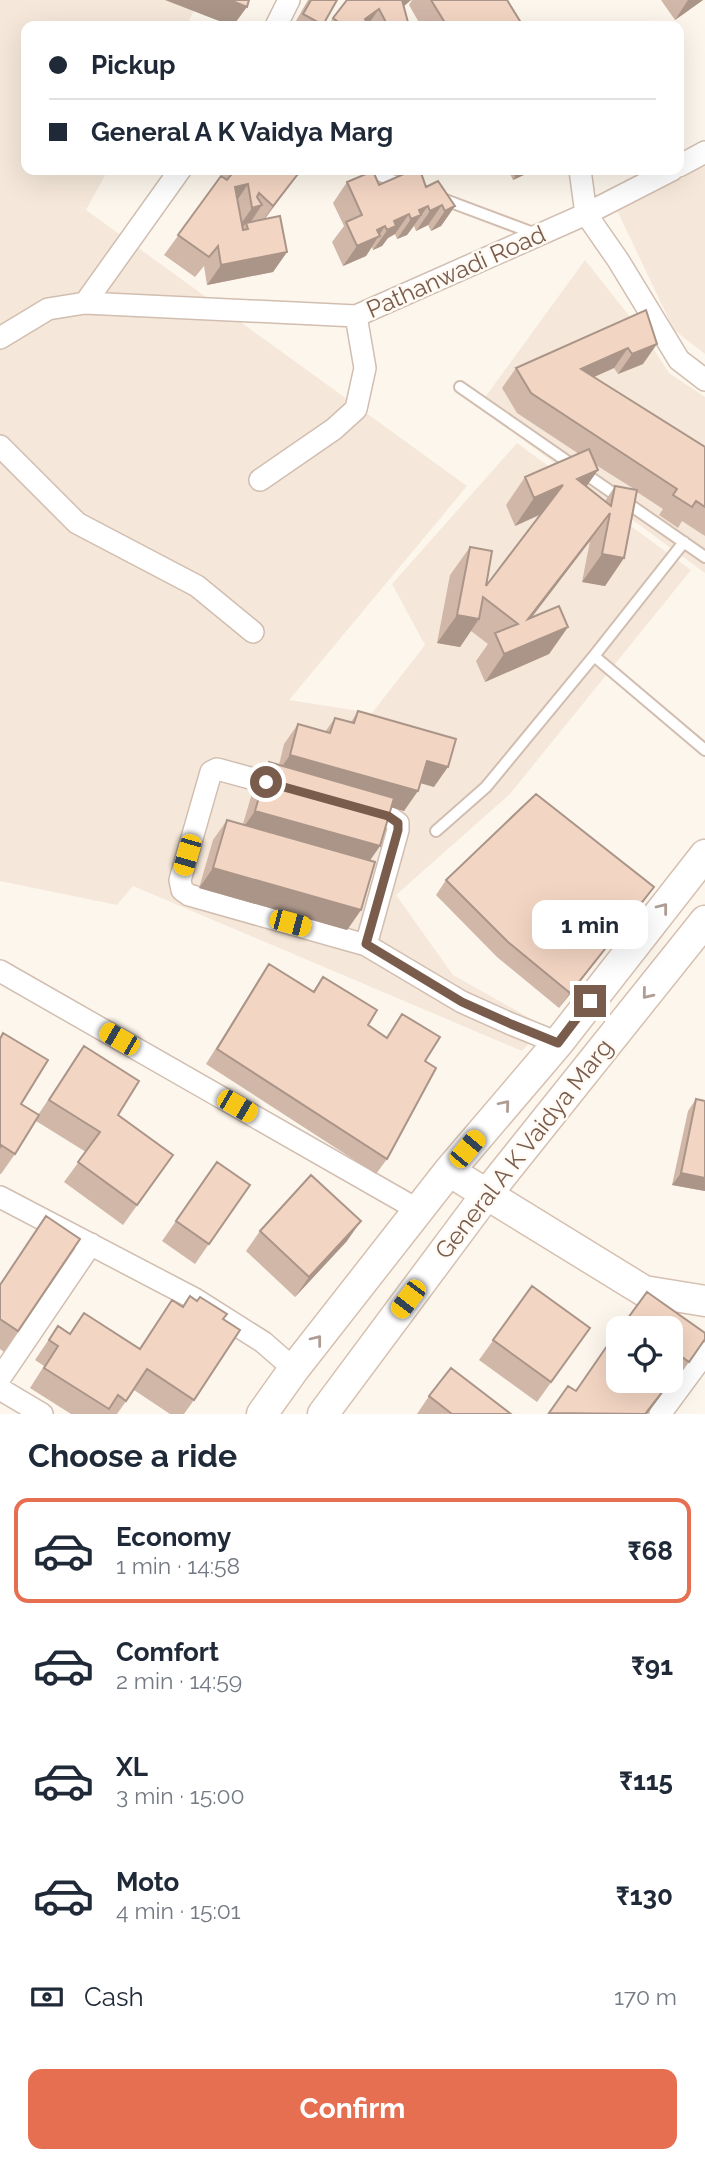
<!DOCTYPE html>
<html lang="en">
<head>
<meta charset="utf-8">
<style>
  :root { --surface:#fff; --page:#f2f2f3; --text:#1f2937; --muted:#747a83; --line:#e0e1e3; --accent:#e76f51 }
  body { margin:0; font-family:Raleway,sans-serif; background:var(--page); color:var(--text); height:100vh; display:flex; flex-direction:column; font-size:26px; white-space:nowrap }
  * { box-sizing:border-box; margin:0 }
  p { font-size:23px; color:var(--muted) }
  .icon { flex:none; width:38px; height:38px; fill:none; stroke:currentColor; stroke-width:2; stroke-linecap:round; stroke-linejoin:round }
  .map { position:relative; height:1414px; overflow:hidden }
  .sheet { display:flex; flex-direction:column; background:var(--surface); flex:1 }
  .sheet>* { flex:none }
  .guide { position:absolute; left:21px; top:21px; width:663px; height:154px; border-radius:14px; box-shadow:0 7px 28px #0002; display:grid; align-content:center; height:154px; padding:0 28px; background:var(--surface) }
  .tools { position:absolute; left:606px; top:1316px; display:grid; gap:14px }
  .tools a { display:grid; place-items:center; width:77px; height:77px; border-radius:14px; background:var(--surface); box-shadow:0 7px 28px #0002; font-size:35px }
  .end { position:absolute; width:32px; height:32px; margin:-16px; border:9px solid #7a5c4d; background:#fff; box-shadow:0 0 0 4px #fff }
  .from { border-radius:50% }
  .bubble { position:absolute; height:49px; border-radius:14px; background:var(--surface); box-shadow:0 7px 28px #0002; font-size:23px; font-weight:700; line-height:49px; text-align:center }
  .car { position:absolute; width:21px; height:42px; margin:-21px -10px; border-radius:9px; box-shadow:0 0 5px 2px #0007; background:linear-gradient(#f5c518 24%,#345 0 40%,#f5c518 0 76%,#345 0 86%,#f5c518 0) }
  .guide b { display:flex; align-items:center; gap:24px; height:66px; font-size:26px }
  .guide b+b { border-top:2px solid var(--line) }
  .guide i { width:18px; height:18px; background:var(--text) }
  ul { padding:0; list-style:none }
  li { display:flex; align-items:center; gap:21px; height:105px; margin:0 14px 10px; padding:0 14px; border:4px solid transparent; border-radius:14px }
  li div { flex:1 }
  li b { display:block; font-size:26px }
  li em { font-style:normal; font-weight:700 }
  li.current { border-color:var(--accent) }
  li>.icon { width:63px; height:63px; stroke-width:1.5 }
  h2 { padding:0 28px; font-size:32px; line-height:84px }
  .pay { display:flex; align-items:center; gap:18px; height:77px; padding:0 28px; font-size:26px }
  .pay p { margin-inline-start:auto }
  .button { display:flex; gap:14px; margin-top:auto; padding:14px 28px }
  .button a { flex:1; height:80px; border-radius:14px; background:var(--accent); color:#fff; font-size:28px; font-weight:700; line-height:80px; text-align:center }
  .map>svg:first-child { display:block }
</style>
</head>
<body>
<div class="map">
<svg width="705" height="1414" viewBox="0 0 705 1414">
  <rect width="100%" height="100%" fill="#fdf6ec"/>
  <path fill="#f5e8da" d="M0,0h200l-14,26h-160v144h82l-22,40 381,276 -178,214 83,13 53,-68 -33,-61 125,-141 174,127 -181,224 -114,101 57,80 91,51 -22,25 -389,-165 -16,19 -117,-24z
    M705,166v188l-31,-24 -61,-128z
    M585,260l61,77 23,36 36,24v176l-227,-166z"/>
  <g fill="none" stroke-linecap="round" stroke-linejoin="round">
    <defs>
      <path id="lane" d="M365,170l40,15
        M440,198l96,36
        M460,387l245,170
        M594,656l111,94
        M436,831l50,-44 108,-131 90,-114"/>
      <path id="street" d="M276,26l13,-26
        M679,166l26,-14
        M580,170l6,44 32,46 61,100 26,20
        M85,303l95,-133
        M0,338l48,-29 37,-6 271,13 230,-102 86,-44
        M0,446l77,77 120,63 56,46
        M260,480l74,-51 22,-20 9,-41 -9,-52
        M283,787l-66,-18 -6,3 -31,108 2,10 7,5 177,50 96,57 49,22 47,19
        M361,809l27,7 10,7v7l-32,115
        M0,971l420,240
        M0,1197l195,102 68,43 31,27
        M0,1378l91,-134
        M0,1389l42,25
        M660,1414l45,-61"/>
      <path id="secondary" d="M449,1171l195,120 61,10
        M262,1414l32,-45 155,-198 109,-128 147,-188
        M323,1414l163,-219 219,-274"/>
    </defs>
    <use href="#lane" stroke="#d1beb0" stroke-width="14"/>
    <use href="#street" stroke="#d1beb0" stroke-width="24"/>
    <use href="#secondary" stroke="#d6c0b0" stroke-width="33"/>
    <use href="#lane" stroke="#fff" stroke-width="10"/>
    <use href="#street" stroke="#fff" stroke-width="21"/>
    <use href="#secondary" stroke="#fff" stroke-width="30"/>
  </g>
  <path fill="#d1b7a8" fill-rule="evenodd" d="M308,0h29l-15,26h-29z
    M347,0h64l-7,6 5,20h-82z
    M412,0h95l16,26h-102l-12,-21z
    M661,0h42l-28,20z
    M132,170h8l-3,4z
    M226,170h75l-36,49 22,33 -14,20 -66,13 -3,-19 -9,11 -31,-22z
    M511,170h18l-3,4 -13,6 -4,-8z
    M347,182l32,3 47,2 29,19 -14,20 -10,5 -3,-6 -12,6 -2,-5 -7,9 -10,4 -2,-5 -7,4 -6,8 -9,4 -1,-3 -6,9 -23,10 -11,-24 12,-16 -11,-23z
    M646,310l-3,54 -25,10 -4,-6 -20,9 111,70v89l-23,-15 -4,7 -19,-13 4,-6 -26,-17 -13,66 -19,28 -23,-4 8,-41 -59,77 37,9 -19,27 -64,28 -9,-21 12,-17 -17,-13 -11,16 -23,-4 13,-68 20,-28 16,39 54,-71 -25,11 -9,-21 19,-28 54,-23 -62,-41 -15,-25 14,-20zM596,465l38,24 -19,-3 -10,15 -19,-14 12,-17z
    M358,711l76,76 -13,-4 -17,28 -13,-4 -11,39 -10,14 -9,50 -14,20 -148,-42 14,-48 14,-20 16,4 12,-41 14,-21 10,3 5,-21 14,-20 27,8 10,-14 16,4z
    M446,880l208,7 -11,15 -84,106 -62,-51 -61,-62z
    M269,964l44,27 10,-14 45,48 19,12 15,-23 23,47 -38,98 -11,15 -170,-110 53,-85z
    M0,1038l21,66 17,11 46,-69 34,69 55,40 -50,70 -59,-43 22,-30 -50,-31 -21,33 -14,20h-1z
    M696,1099l9,92 -33,-6 16,-74z
    M217,1162l33,23 -55,79 -33,-23z
    M260,1231l87,10 -52,56 -49,-46z
    M0,1284l18,47 -14,21 -4,-3z
    M532,1286l58,42 -53,74 -58,-42z
    M647,1292l58,47 -30,43 -3,-3 -25,35h-99l20,-28 7,5 43,-58v48h52v-53h-49z
    M172,1300l10,7 41,12 -29,81 -10,14h-14l-36,-24 -17,24h-46l-41,-26 14,-22 -9,-6 23,-34 12,8 14,-21 55,36z
    M429,1396l82,18h-94z"/>
  <path fill="#aa9588" d="M165,0h65l17,7 -14,19h-1z
    M402,0h9l-23,20z
    M688,0h15l-28,20z
    M379,9l-12,17 -2,-7z
    M301,170l-42,56 14,-20z
    M529,170l-3,4 -13,6 3,-4z
    M248,184l-14,21 1,-18z
    M262,205l-14,21 -2,-3 -3,4 -5,1 14,-20z
    M442,205l-14,20 -12,6 14,-20z
    M428,206l-21,29 -10,4 14,-20 8,-9z
    M455,206l-14,20 -10,5 14,-20z
    M409,214l-14,20 -7,4 -6,8 -9,4 21,-29z
    M385,226l-19,30 -23,10 14,-20 20,-16z
    M287,252l-14,20 -66,13 14,-20z
    M657,344l-14,20 -25,10 14,-20z
    M628,348l-14,20 -47,21 14,-20z
    M598,470l-20,28 -1,-19z
    M563,485l-20,28 -28,13 19,-28z
    M610,513l-20,28 -81,106 19,-28z
    M602,554l22,4 -19,28 -23,-4z
    M457,615l22,4 -19,28 -23,-4z
    M568,627l-19,27 -64,28 19,-28z
    M290,755l128,36 -14,20 -128,-36z
    M427,761l21,6 -14,20 -21,-6z
    M255,811l125,35 -14,20 -125,-35z
    M213,868l148,42 -14,20 -148,-42z
    M654,887l-11,15 -84,106 11,-15z
    M681,1173l24,5v13l-33,-6z
    M361,1221l-14,20 -52,56 14,-20z
    M673,1378l-14,20 -12,16h-2z"/>
  <path fill="#f3d5c3" stroke="#aa9588" stroke-width="2" d="M230,0h19l-2,7z
    M311,0h26l-14,25 -20,-11z
    M347,0h55l7,26h-21l-9,-17 -14,10 4,7h-34l3,-4 -5,-4z
    M431,0h76l16,26h-76z
    M235,170h66l-28,36 -14,-13 -2,4 5,8 -10,3 -4,-24 -13,3 8,43 5,-1 -2,-6 34,-7 7,36 -66,13 -3,-19 -9,11 -31,-22 43,-59 6,4z
    M413,170h7l6,17 12,-6 17,25 -10,5 -3,-6 -12,6 -2,-5 -9,4 2,5 -10,4 -2,-5 -15,7 2,5 -9,4 -2,-4 -8,4 3,6 -23,10 -11,-24 16,-7 -15,-33 26,-11 6,14z
    M513,170h16l-13,6z
    M646,310l11,34 -25,10 -4,-6 -47,21 124,78v60l-9,-6 -4,6 -19,-12 4,-6 -146,-96 -15,-25z
    M589,449l9,21 -21,9 34,27 4,-20 22,4 -13,68 -22,-4 8,-41 -82,106 31,-13 9,21 -64,27 -9,-21 23,-9 -35,-27 -4,22 -22,-4 13,-68 22,4 -6,35 77,-101 -29,13 -9,-21z
    M358,711l98,28 -8,28 -21,-6 -9,30 -128,-36 8,-31 32,9 5,-15 19,5z
    M269,762l125,36 -14,48 -125,-35z
    M536,794l118,93 -84,106 -62,-51 -62,-62z
    M227,820l148,42 -14,48 -148,-42z
    M269,964l45,28 9,-15 54,33 -9,15 19,13 15,-24 38,23 -15,24 11,7 -49,91 -170,-110z
    M3,1033l45,27 -27,44 18,11 -24,39 -14,-9 -1,3v-109z
    M84,1046l55,35 -21,34 55,40 -36,50 -59,-43 22,-30 -51,-32z
    M696,1099l9,2v77l-24,-5z
    M217,1162l33,23 -41,59 -33,-23z
    M311,1175l50,46 -52,56 -49,-46z
    M46,1216l34,23 -62,92 -18,-12v-34z
    M532,1286l58,42 -39,54 -58,-42z
    M647,1292l58,41v6l-16,23 -19,-14v-20h-28l-14,-10z
    M190,1296l7,5 3,-4 27,17 -4,5 17,11 -46,70 -47,-31 -21,32 -8,-6 -9,14 -65,-41 14,-22 -9,-6 9,-14 12,8 14,-21 56,36 32,-49 11,7z
    M616,1333l2,1v47h52v-5l3,2 -28,36 -96,-1 19,-27 8,5z
    M451,1368l60,46h-59l-23,-18z"/>
  <defs><path id="oneway-chevron" d="M-2-3.5L2.5 0L-2 3.5" fill="none" stroke-width="1.6" stroke-linecap="round" stroke-linejoin="round" transform="scale(1.75)"/></defs>
  <g stroke="#af9d94">
    <use href="#oneway-chevron" transform="translate(663 908) rotate(-52)"/>
    <use href="#oneway-chevron" transform="translate(647 994) rotate(129)"/>
    <use href="#oneway-chevron" transform="translate(505 1105) rotate(-50)"/>
    <use href="#oneway-chevron" transform="translate(317 1340) rotate(-52)"/>
  </g>
  <g fill="none" stroke-linecap="round" stroke-linejoin="round">
    <path stroke="#7a5c4d" stroke-width="9" d="M266,782l122,34 10,7v7l-32,114 96,58 49,22 47,19 32,-42"/>
  </g>
  <g text-anchor="middle" stroke-width="5" stroke-linejoin="round" paint-order="stroke">
    <g font-size="24" fill="#7a5c4d" stroke="#fffaf3">
      <text transform="translate(456 272) rotate(-24)" y="8">Pathanwadi Road</text>
      <text transform="translate(524 1149) rotate(-52)" y="8">General A K Vaidya Marg</text>
    </g>
  </g>
</svg>
<div class="tools">
<a><svg class="icon" aria-label="locate" viewBox="0 0 24 24"><circle cx="12" cy="12" r="6"/><path d="M12 2v4M12 18v4M2 12h4M18 12h4"/></svg></a>
</div>
<i class="end from" style="left:266px;top:782px"></i>
<i class="end" style="left:590px;top:1001px"></i>
<div class="bubble" style="left:532px;top:900px;width:116px">1 min</div>
<i class="car" style="left:187px;top:855px;rotate:196deg"></i>
<i class="car" style="left:290px;top:923px;rotate:105deg"></i>
<i class="car" style="left:119px;top:1039px;rotate:300deg"></i>
<i class="car" style="left:237px;top:1106px;rotate:120deg"></i>
<i class="car" style="left:467px;top:1149px;rotate:40deg"></i>
<i class="car" style="left:408px;top:1299px;rotate:217deg"></i>
<div class="guide">
<b><i class="from"></i>Pickup</b>
<b><i></i>General A K Vaidya Marg</b>
</div>
</div>
<section class="sheet">
<h2>Choose a ride</h2>
<ul>
<li class="current"><svg class="icon" aria-label="car" viewBox="0 0 24 24"><path d="M5 17H2v-5l4-1 3-4h7l3 4 3 1v5h-3M9 17h6M6 11h13"/><circle cx="7" cy="17" r="2"/><circle cx="17" cy="17" r="2"/></svg><div><b>Economy</b><p>1 min · 14:58</p></div><em>₹68</em></li>
<li><svg class="icon" aria-label="car" viewBox="0 0 24 24"><path d="M5 17H2v-5l4-1 3-4h7l3 4 3 1v5h-3M9 17h6M6 11h13"/><circle cx="7" cy="17" r="2"/><circle cx="17" cy="17" r="2"/></svg><div><b>Comfort</b><p>2 min · 14:59</p></div><em>₹91</em></li>
<li><svg class="icon" aria-label="car" viewBox="0 0 24 24"><path d="M5 17H2v-5l4-1 3-4h7l3 4 3 1v5h-3M9 17h6M6 11h13"/><circle cx="7" cy="17" r="2"/><circle cx="17" cy="17" r="2"/></svg><div><b>XL</b><p>3 min · 15:00</p></div><em>₹115</em></li>
<li><svg class="icon" aria-label="car" viewBox="0 0 24 24"><path d="M5 17H2v-5l4-1 3-4h7l3 4 3 1v5h-3M9 17h6M6 11h13"/><circle cx="7" cy="17" r="2"/><circle cx="17" cy="17" r="2"/></svg><div><b>Moto</b><p>4 min · 15:01</p></div><em>₹130</em></li>
</ul>
<div class="pay"><svg class="icon" aria-label="cash" viewBox="0 0 24 24"><path d="M3 7h18v10H3z"/><circle cx="12" cy="12" r="2"/></svg>Cash<p>170 m</p></div>
<div class="button"><a>Confirm</a></div>
</section>
</body>
</html>
